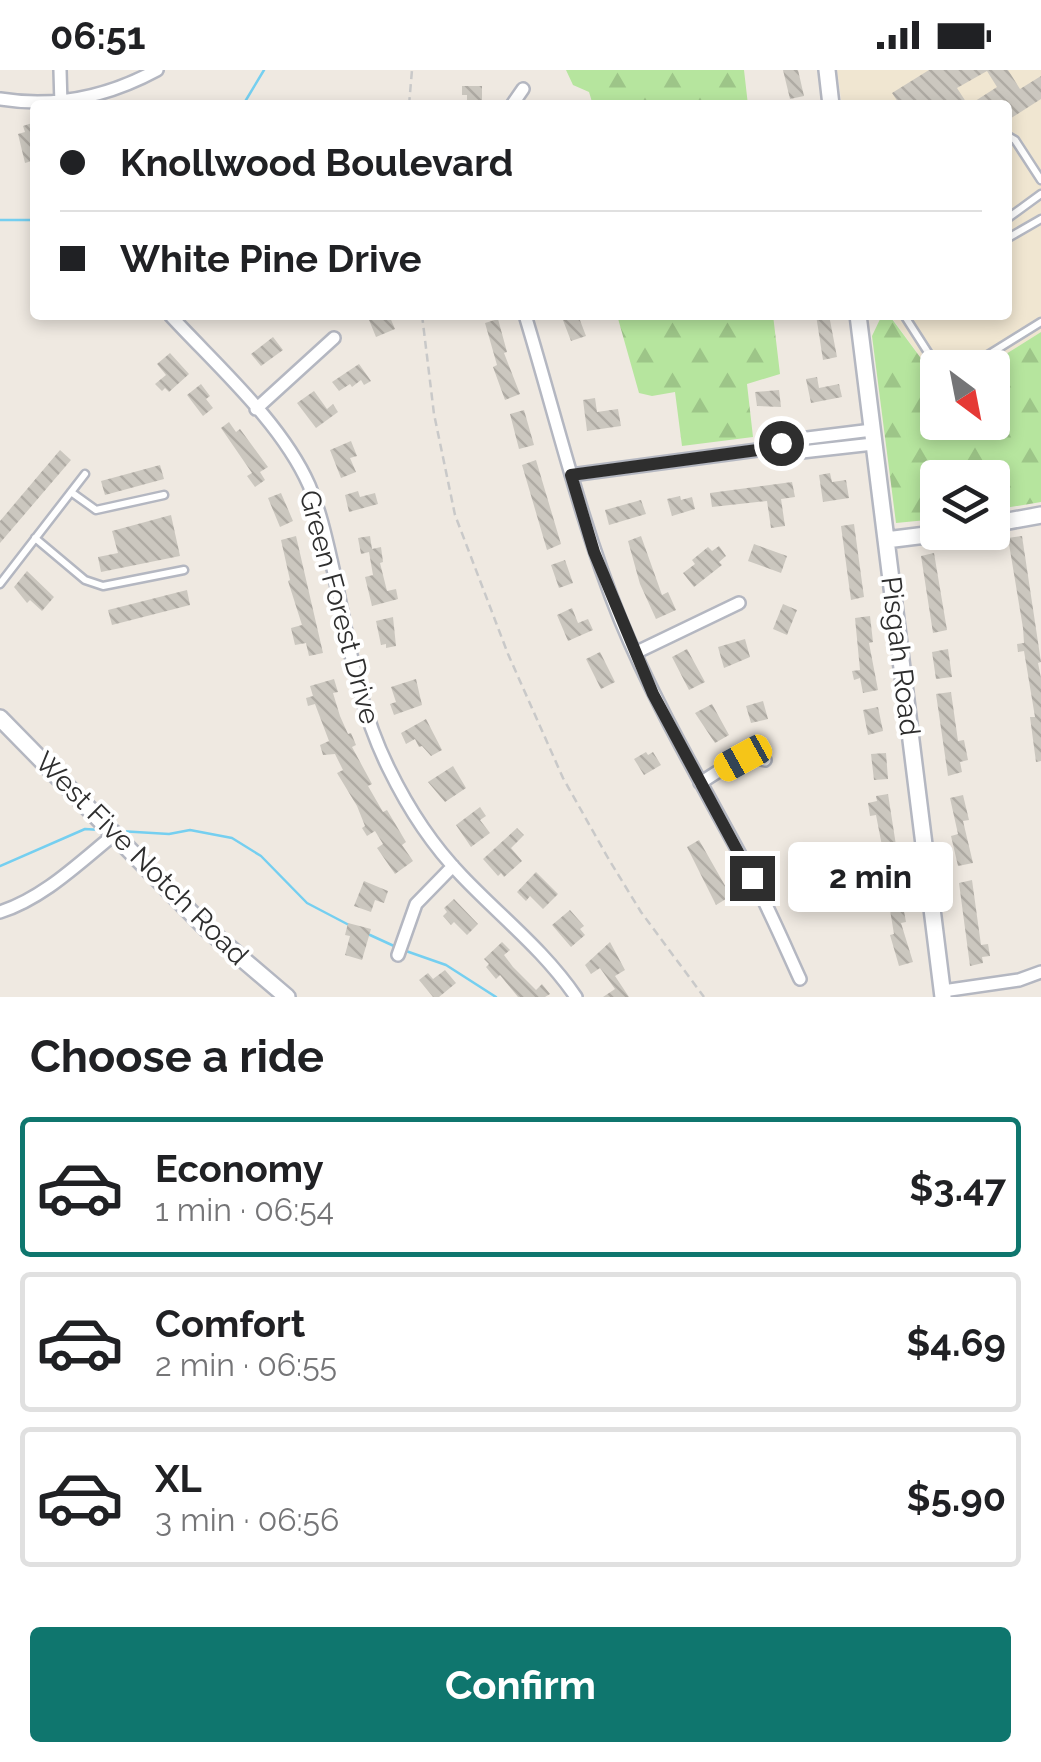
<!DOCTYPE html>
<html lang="en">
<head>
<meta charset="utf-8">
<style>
  :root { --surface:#fff; --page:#f6f6f6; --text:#202124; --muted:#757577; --line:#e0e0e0; --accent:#0f766e }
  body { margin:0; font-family:Raleway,sans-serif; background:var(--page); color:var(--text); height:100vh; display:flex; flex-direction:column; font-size:38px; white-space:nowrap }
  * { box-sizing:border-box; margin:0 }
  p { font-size:32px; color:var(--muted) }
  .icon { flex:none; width:55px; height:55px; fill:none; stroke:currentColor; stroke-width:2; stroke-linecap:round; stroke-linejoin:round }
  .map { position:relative; height:927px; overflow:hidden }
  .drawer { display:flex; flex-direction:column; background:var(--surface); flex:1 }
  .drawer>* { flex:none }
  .hud { position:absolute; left:30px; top:30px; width:982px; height:220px; border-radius:10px; box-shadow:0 5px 15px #0003; display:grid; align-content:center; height:220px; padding:0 30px; background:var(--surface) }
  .needle { width:65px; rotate:148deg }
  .controls { position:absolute; left:920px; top:280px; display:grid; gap:20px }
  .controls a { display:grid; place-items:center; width:90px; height:90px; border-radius:10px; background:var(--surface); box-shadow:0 5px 15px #0003; font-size:50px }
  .end { position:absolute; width:45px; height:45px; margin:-22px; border:12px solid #2e2e2e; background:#fff; box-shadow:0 0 0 5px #fff }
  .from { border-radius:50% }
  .bubble { position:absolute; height:70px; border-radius:10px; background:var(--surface); box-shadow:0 5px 15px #0003; font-size:32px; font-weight:700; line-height:70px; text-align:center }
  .car { position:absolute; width:30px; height:60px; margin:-30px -15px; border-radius:12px; box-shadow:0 0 8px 2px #0007; background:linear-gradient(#f5c518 24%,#345 0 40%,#f5c518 0 76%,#345 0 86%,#f5c518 0) }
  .hud b { display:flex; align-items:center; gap:35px; height:95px; font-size:38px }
  .hud b+b { border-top:2px solid var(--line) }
  .hud i { width:25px; height:25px; background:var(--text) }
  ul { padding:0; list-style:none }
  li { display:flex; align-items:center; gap:30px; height:140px; margin:0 20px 15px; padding:0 10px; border:5px solid var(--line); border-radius:10px }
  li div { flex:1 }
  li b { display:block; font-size:38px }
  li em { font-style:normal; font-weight:700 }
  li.on { border-color:var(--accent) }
  li>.icon { width:90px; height:90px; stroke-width:1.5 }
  h2 { padding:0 30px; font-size:45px; line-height:120px }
  .action { display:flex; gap:20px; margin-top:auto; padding:20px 30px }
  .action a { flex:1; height:115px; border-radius:10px; background:var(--accent); color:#fff; font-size:40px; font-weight:700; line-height:115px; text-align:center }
  .status { display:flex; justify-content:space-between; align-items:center; height:70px; padding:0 50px; background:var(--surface); direction:ltr }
  .status svg { height:28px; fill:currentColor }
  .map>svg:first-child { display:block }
</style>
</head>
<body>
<div class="status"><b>06:51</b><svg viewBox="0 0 49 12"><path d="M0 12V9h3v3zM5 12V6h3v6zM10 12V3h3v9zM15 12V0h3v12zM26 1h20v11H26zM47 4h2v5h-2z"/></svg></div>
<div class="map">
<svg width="1041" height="927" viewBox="0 0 1041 927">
  <defs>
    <pattern id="forest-firs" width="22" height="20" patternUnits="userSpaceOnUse" patternTransform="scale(2.5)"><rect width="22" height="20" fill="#b6e59e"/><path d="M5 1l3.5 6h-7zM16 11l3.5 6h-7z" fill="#9dc588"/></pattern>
    <pattern id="building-back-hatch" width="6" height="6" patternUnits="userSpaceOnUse" patternTransform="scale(2.5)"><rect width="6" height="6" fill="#cbc7bf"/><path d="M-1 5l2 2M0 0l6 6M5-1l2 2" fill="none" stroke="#afaba4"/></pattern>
  </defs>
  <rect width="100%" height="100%" fill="#efe9e1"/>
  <path fill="#f0e6d1" d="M837,0h204v262l-56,35 -47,1 -1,12 -47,-65h118v-210h-166z"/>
  <path fill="url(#forest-firs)" d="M566,0h178l4,35h-155l-4,-13 -16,-7z
    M617,245h156l7,59 -33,10 6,53 -71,9 -7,-54 -23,4 -13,-3z
    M882,245h7l48,65 1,42h54v-54l-7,-1 56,-35v170l-48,8 -1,-32h-54l-1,41 -41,4 -24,-187z"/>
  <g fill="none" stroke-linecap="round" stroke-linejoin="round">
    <path stroke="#75cff0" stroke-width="2.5" d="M243,35l21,-35
      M0,150h35
      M119,761l50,3 21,-4 42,8 29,18 46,47 42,22
      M0,796l85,-37 16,1
      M370,865l24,11
      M406,881l40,14 50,32"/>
  </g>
  <path fill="url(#building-back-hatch)" d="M783,0h15l6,26 -14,3z
    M929,0h79l12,19 21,-13v23l-33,21v-15h-39l28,-18 -10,-16 -30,17 11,17h-68l-8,-12z
    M462,16h20v19h-15v-10h-5z
    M35,52v38l-10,3 -7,-29 7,-2 -2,-6z
    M367,245h22l6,14 -19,8z
    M561,245h17l8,21 -15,5z
    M816,245h13l8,42 -14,3z
    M498,249l9,33 -3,1 16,41 -15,6 -12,-33 4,-2 -12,-42z
    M273,267l10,13 -22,16 -10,-12z
    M170,283l19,21 -20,18 -4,-4 -3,3 -7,-7 11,-9 -9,-11z
    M359,294l12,17 -7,4 -3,-5 -9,7 -2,-3 -11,7 -7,-9z
    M817,307l2,11 20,-4 3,13 -31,6 -5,-24z
    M201,314l9,12 -4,3 7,9 -10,8 -16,-21z
    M779,320l2,17 -24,-1 -2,-14z
    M314,321l13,18 6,-5 5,8 -22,16 -19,-25z
    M595,328l2,14 21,-3 3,17 -34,5 -4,-31z
    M524,340l10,35 -15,4 -9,-35z
    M229,352l7,10 4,-3 28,38 -8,5 5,8 -10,7 -8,-11 5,-3 -31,-45z
    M351,371l6,15 -7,2 6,14 -15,6 -11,-28z
    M60,380l11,10 -71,83v-22z
    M536,390l25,84 -14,6 -25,-85z
    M160,395l4,14 -59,16 -4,-14z
    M830,403l2,9 14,-2 3,18 -26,4 -4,-27z
    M792,412l3,15 -14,2 4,27 -14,2 -4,-27 -55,6 -2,-14z
    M358,421l2,6 15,-4 3,11 -29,8 -4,-17z
    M281,423l12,28 -13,6 -12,-29z
    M680,426l1,4 11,-3 3,12 -23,7 -5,-17z
    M641,430l5,14 -37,11 -4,-15z
    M171,445l9,41 -79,16 -3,-15 20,-4 -6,-22z
    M854,454l10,73 -13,3 -10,-74z
    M296,466l27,117 -14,3 -3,-13 -11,2 -4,-17 11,-3 -14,-44 2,-1 -9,-40z
    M370,466l2,13 9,-2 2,15 -3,1 7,28 9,-2 2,10 -26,7 -7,-29 8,-2 -4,-23 -8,2 -3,-16z
    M641,466l21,59 6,-3 8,18 -20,9 -16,-35 -12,-43z
    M1022,466l19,126 -3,1 3,15v83l-5,1 -6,-45h5l-11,-66 -6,1 -1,-8 7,-1 -1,-15 -15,-90z
    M754,474l33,12 -6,17 -33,-12z
    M719,476l7,10 -7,6 3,3 -28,22 -11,-14 12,-9 -3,-4 16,-13 4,4z
    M934,483l13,77 -14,3 -12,-77z
    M565,490l8,23 -14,5 -8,-23z
    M27,501l27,26 -12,14 -12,-11 -3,3 -13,-16z
    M187,520l3,15 -78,20 -4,-15z
    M783,534l14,6 -10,25 -14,-6z
    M572,538l6,15 10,-4 5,11 -25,11 -11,-26z
    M870,546l3,26 -4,1 9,47 -15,3 -3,-15 -6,2 -2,-9 8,-1 -5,-52z
    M393,547l3,29 -10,2v-4l-5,1 -5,-24z
    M745,569l5,18 -26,11 -6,-21z
    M687,579l18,33 -16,8 -17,-33z
    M948,579l4,28 -16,2 -4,-27z
    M600,582l15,30 -14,7 -15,-30z
    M334,609l4,13 -5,1 7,23 8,18 3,-1 5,12 -4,2 20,37 -4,2 15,26 4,-2 19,32 -4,3 11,16 -18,13 -18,-26 6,-4 -8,-13 -8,5 -5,-8 3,-2 -8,-20 -20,-33 6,-3 -8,-16 -12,1 -3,-10 9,-4 -14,-37 -7,2 -2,-8 7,-2 -3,-10z
    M416,609l6,26 -28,10 -4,-11 6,-2 -5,-15z
    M951,622l7,49 6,-1 4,20 -8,2 2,10 -14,4 -12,-82z
    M763,631l5,18 -17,4 -5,-17z
    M712,634l17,31 -14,8 -20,-30z
    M878,637l5,24 -15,4 -5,-25z
    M426,649l16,31 -11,6 -9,-10 -3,1 -4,-8 -9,5 -5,-11z
    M646,682l2,3 5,-3 8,13 -17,10 -10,-16z
    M886,683l2,26 -14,1 -3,-26z
    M453,696l13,22 -21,14 -17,-20z
    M888,724l12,77 -16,3 -2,-10 -6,1 -2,-9 7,-1 1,-9 -6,-31 -6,1 -2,-13 9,-2 -1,-5z
    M963,725l6,25 -6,1 10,42 -15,3 -7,-30 7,-2 -8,-36z
    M480,737l6,9 -6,4 10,13 -19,14 -15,-22z
    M517,758l7,7 -13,13 11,13 -18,16 -3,-4 -3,3 -15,-17z
    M699,770l32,56 -15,9 -29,-58z
    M536,802l22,22 -15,15 -13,-13 -4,5 -9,-9z
    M972,810l9,65 7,-1 2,12 -8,1 1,6 -13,3 -11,-83z
    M364,811l24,10 -4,12 -9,-3 -4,12 -17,-6z
    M900,820l6,32 -5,1 12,39 -14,4 -9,-31 4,-1 -7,-42z
    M454,829l24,25 -11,11 -13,-13 -3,3 -8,-9 4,-4 -3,-4z
    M570,840l14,16 -4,3 5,6 -14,12 -19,-22z
    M348,853l23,6 -9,31 -17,-5 5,-19 -5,-1z
    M502,872l8,8 -6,5 9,12 23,23 6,-6 8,10 -5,3h-27l-18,-22 -4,4 -10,-12 3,-3 -5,-5z
    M610,872l15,28 -10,6 14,21h-26l12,-8 -15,-21 -9,6 -6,-9z
    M445,900l11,13 -17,14h-6l-14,-17 9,-7 5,6z"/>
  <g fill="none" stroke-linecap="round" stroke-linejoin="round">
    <defs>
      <path id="lane" d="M1008,66l7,4 26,40
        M1008,148l33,-24
        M1008,168l33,-19
        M904,245l34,53
        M967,298l74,-46
        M71,422l25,18 68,-15
        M35,468l50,42 18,6 81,-16
        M0,514l85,-110"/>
      <path id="street" d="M60,0l1,35
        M0,29c55,9 109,-3 157,-29
        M512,35l11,-16
        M170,245c46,50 111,107 139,170 12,28 18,58 25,88 14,67 24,134 55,196 19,39 43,76 73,107 39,41 82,74 114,121
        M525,245c31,102 55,205 95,304 37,90 86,171 131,256 18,34 33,69 49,104
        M256,339l78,-71
        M780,377l4,7 89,-10
        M571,405l209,-28 3,-6 89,-11
        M635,583l104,-50
        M700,713c20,-12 41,-31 65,-23
        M0,842c44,-14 80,-50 116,-79
        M398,885l18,-51 37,-38
        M943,921l76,-11 22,-8"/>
      <path id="secondary" d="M827,0l4,35
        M858,245l85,682
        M992,454l49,-9
        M886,470l64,-8
        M0,648l206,210 81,69"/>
    </defs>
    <use href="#lane" stroke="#b4b7c1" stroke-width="11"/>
    <use href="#street" stroke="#b4b7c1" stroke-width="16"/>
    <use href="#secondary" stroke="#b4b7c1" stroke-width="20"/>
    <path stroke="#c9c9c9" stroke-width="2.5" stroke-dasharray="8 5" stroke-linecap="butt" d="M409,35l3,-35
      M422,245l12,99 21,101 53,139 55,124 45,80 33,54 63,85"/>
    <use href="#lane" stroke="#fff" stroke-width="6"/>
    <use href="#street" stroke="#fff" stroke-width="11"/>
    <use href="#secondary" stroke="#fff" stroke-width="15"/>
  </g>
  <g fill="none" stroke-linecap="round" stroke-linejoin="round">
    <path stroke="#2e2e2e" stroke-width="12" d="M752,808l-99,-184 -59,-142 -23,-77 209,-28 1,-4"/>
  </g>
  <g text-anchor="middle" stroke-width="8" stroke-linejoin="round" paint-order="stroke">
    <g font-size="28" fill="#2e2e2e" stroke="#fff">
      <text transform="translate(340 537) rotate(75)" y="10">Green Forest Drive</text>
      <text transform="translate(901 586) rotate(83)" y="10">Pisgah Road</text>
      <text transform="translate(142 788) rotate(45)" y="10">West Five Notch Road</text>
    </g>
  </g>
</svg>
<div class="controls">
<a><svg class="needle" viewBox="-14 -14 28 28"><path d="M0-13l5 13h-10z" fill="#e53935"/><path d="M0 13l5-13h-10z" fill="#757577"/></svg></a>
<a><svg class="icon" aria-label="layers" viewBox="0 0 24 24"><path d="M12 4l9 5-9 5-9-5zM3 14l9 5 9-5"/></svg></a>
</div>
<i class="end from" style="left:781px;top:373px"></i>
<i class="end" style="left:752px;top:808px"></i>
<div class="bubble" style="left:788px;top:772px;width:165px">2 min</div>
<i class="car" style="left:743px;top:688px;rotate:241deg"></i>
<div class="hud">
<b><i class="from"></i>Knollwood Boulevard</b>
<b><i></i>White Pine Drive</b>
</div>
</div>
<section class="drawer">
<h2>Choose a ride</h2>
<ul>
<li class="on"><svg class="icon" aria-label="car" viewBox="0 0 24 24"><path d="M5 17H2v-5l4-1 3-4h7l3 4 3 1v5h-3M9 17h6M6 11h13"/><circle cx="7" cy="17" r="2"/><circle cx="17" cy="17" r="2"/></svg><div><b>Economy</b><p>1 min · 06:54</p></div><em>$3.47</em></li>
<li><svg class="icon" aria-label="car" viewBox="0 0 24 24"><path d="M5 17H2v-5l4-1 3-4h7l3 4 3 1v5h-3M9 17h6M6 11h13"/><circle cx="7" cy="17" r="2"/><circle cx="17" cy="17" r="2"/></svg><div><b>Comfort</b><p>2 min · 06:55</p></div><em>$4.69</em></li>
<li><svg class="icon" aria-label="car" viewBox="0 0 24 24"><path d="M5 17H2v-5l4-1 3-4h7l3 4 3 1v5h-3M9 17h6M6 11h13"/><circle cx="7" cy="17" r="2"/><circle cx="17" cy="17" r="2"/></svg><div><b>XL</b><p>3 min · 06:56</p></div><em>$5.90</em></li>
</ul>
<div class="action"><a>Confirm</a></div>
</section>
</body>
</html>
